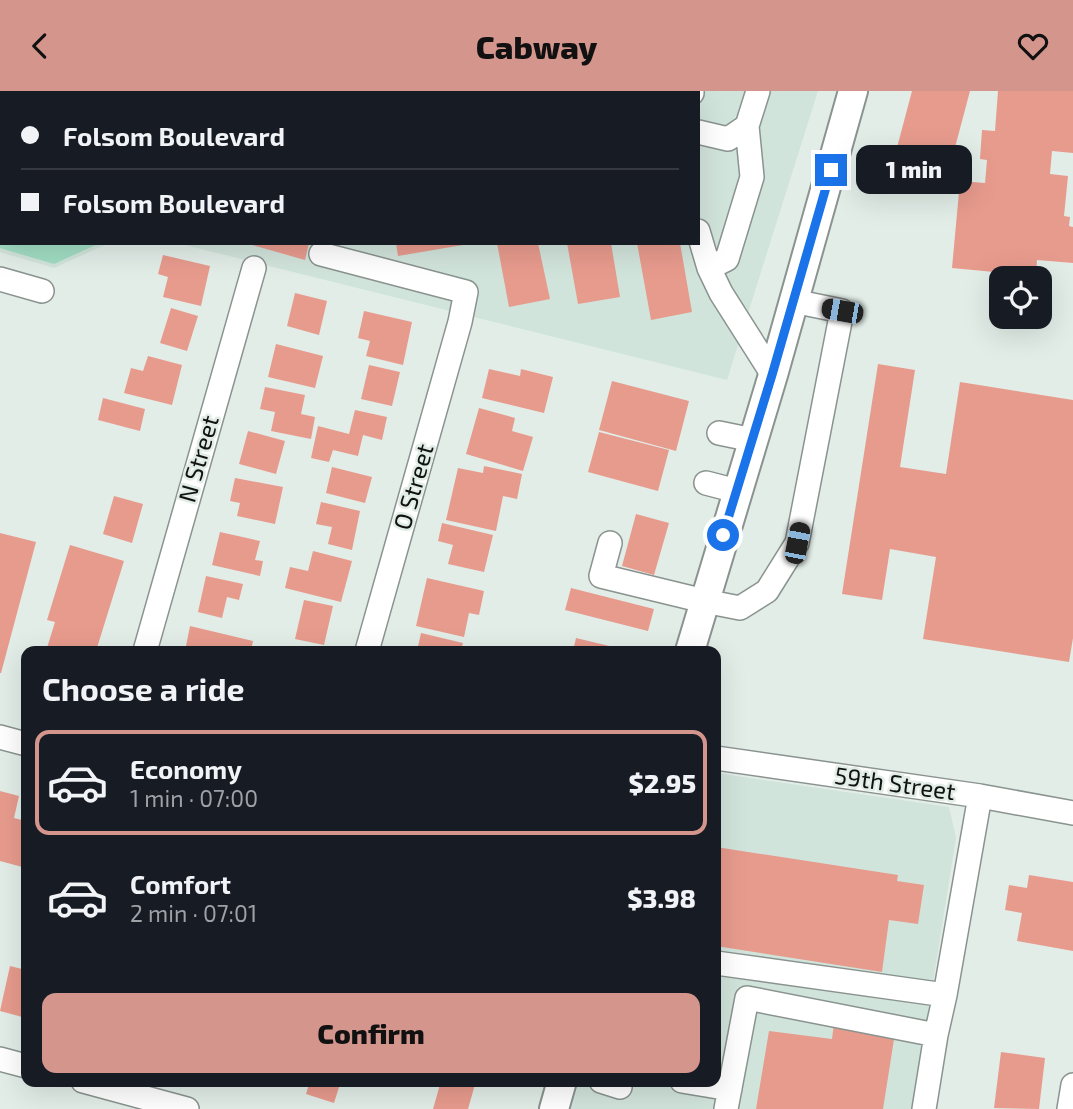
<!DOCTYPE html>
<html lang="en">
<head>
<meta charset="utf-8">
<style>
  :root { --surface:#171b24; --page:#242831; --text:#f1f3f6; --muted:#9ea1a6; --line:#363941; --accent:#d4958d }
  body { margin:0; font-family:"Exo 2",sans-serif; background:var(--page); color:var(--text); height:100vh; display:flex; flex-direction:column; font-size:26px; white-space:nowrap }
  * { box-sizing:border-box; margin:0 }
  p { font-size:23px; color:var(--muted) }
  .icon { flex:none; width:38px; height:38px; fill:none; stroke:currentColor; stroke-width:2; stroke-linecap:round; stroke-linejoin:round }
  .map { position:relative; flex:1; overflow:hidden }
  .sheet { position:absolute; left:21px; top:555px; width:700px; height:441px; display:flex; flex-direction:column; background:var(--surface); border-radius:14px; box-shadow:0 7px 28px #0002 }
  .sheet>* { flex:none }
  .guide { position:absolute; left:0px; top:0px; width:700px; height:154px; box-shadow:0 7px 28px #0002; display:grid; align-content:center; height:154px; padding:0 21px; background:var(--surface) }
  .controls { position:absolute; left:989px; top:175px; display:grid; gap:14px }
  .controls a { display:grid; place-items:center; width:63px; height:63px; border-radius:14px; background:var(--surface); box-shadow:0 7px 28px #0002; font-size:35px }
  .end { position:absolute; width:32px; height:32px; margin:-16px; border:9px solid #1a73e8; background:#fff; box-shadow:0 0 0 4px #fff }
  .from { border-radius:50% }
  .bubble { position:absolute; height:49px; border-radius:14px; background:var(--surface); box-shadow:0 7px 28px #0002; font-size:23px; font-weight:800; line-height:49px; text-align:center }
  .car { position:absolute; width:21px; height:42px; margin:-21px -10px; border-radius:9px; box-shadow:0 0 5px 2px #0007; background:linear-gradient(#222 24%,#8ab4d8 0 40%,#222 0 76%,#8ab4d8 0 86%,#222 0) }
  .guide b { display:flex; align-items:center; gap:24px; height:66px; font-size:26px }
  .guide b+b { border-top:2px solid var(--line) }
  .guide i { width:18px; height:18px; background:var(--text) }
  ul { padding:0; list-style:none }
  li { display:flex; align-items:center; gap:21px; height:105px; margin:0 14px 10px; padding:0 7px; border:4px solid transparent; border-radius:14px }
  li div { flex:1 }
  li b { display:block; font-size:26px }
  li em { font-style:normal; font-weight:800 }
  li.active { border-color:var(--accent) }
  li>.icon { width:63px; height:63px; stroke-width:1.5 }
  h2 { padding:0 21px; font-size:32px; line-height:84px }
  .action { display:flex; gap:14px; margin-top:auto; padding:14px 21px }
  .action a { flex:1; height:80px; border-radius:14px; background:var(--accent); color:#111; font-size:28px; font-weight:800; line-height:80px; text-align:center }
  header { display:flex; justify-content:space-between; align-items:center; height:91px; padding:0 21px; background:var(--accent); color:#111; font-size:32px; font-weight:800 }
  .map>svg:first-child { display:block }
</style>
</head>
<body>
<header><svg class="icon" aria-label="back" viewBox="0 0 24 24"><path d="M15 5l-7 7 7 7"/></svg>Cabway<svg class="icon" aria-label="heart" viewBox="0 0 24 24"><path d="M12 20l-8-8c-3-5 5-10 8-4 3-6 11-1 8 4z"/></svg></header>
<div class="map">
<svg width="1073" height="1018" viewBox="0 0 1073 1018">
  <rect width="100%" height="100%" fill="#e2ede8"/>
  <path fill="#d1e4db" d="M0,0h818l-91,289 -550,-137h521v-150h-696v150h107l-55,25 -54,-16z
    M716,682l233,34 7,31 -43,271h-342l8,-27 137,-1z"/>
  <path fill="#a0ddc2" d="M0,0h209v2h-207v150h98l-46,21 -54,-16z"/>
  <path fill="#e79b8d" d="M912,0h58l-21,79 -54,-15z
    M998,0h75v62l-21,-2 -2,23 18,2 -4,40 6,1 -1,9 4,1v36l-36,-3 -1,16 -84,-8 8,-87 25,2 2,-23 -7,-1 2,-29 13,1z
    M245,152h64l-4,17z
    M396,152h67v2l-65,11z
    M497,152h41l12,56 -41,8z
    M567,152h44l9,54 -42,7z
    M637,152h43l12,69 -41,8z
    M163,164l47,11 -9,40 -38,-9 5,-20 -10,-3z
    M295,202l32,8 -8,34 -32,-9z
    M171,217l27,8 -11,35 -27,-8z
    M364,220l48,11 -9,43 -37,-9 4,-15 -12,-3z
    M276,253l47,12 -8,32 -47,-11z
    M148,265l34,9 -10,40 -48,-12 7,-25 12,3z
    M878,273l37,6 -15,97 46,7 14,-92 113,18v238l-4,24 -146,-23 13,-82 -46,-8 -8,51 -40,-6z
    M369,274l31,7 -8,34 -31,-7z
    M489,278l31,7 1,-7 32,8 -9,36 -62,-15z
    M612,290l77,20 -13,50 -77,-21z
    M265,296l40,8 -4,19 14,3 -4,22 -40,-8 4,-19 -15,-3z
    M103,307l42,11 -5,22 -42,-11z
    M479,317l36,10 -3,13 21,6 -10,34 -57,-17z
    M355,319l32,7 -5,23 -19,-5 -5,21 -25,-6 -4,12 -18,-4 7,-32 31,8z
    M248,340l37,10 -9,33 -37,-10z
    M599,341l70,18 -11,41 -70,-19z
    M484,375l38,8 -5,25 -14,-3 -7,35 -50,-11 12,-52 25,5z
    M332,376l40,10 -7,26 -39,-10z
    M235,387l48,9 -8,37 -38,-8 3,-13 -10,-2z
    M114,405l29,8 -11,39 -29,-9z
    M321,411l39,9 -8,39 -24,-6 4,-17 -16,-3z
    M636,423l33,9 -15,52 -32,-9z
    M442,432l51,12 -9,37 -36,-8 5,-19 -15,-4z
    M220,441l40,9 -5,19 8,1 -3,15 -48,-11z
    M0,442l36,9 -35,131h-1z
    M70,454l54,16 -28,90h-50l9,-29 -8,-2z
    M313,460l39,10 -11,41 -56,-14 5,-21 18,4z
    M206,485l37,8 -4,16 -12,-3 -5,21 -24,-6z
    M427,487l57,13 -5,24 -10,-2 -5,24 -48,-11z
    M571,497l83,21 -6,22 -83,-21z
    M304,509l29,6 -9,39 -29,-6z
    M190,535l63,15 -2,10h-66z
    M421,542l42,10 -2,8h-44z
    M576,547l50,12v1h-53z
    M0,700l19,5 -5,22 12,3v47l-26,-7z
    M716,756l182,28 -1,6 27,4 -6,39 -29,-4 -7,52 -166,-26z
    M1029,784l44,7v69l-56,-10 5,-28 -17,-3 4,-25 18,3z
    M10,875l16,4v48l-26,-7z
    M834,932l61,10 -12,76h-127l13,-78 63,8z
    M1001,961l44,6 -6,51 -45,-1z
    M310,990h31l-7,22 -28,-9z
    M441,990h35l-8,28h-35z"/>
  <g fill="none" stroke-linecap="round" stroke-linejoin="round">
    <defs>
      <path id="minor" d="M692,2v-2
        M698,41l30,7 19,-13 11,-35
        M698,140l11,37 12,25 52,82
        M321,163l145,38 -6,30 -93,329
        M709,177l18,-9 25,-82 -5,-51
        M0,188l42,12
        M719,342l34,7
        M706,392l31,8
        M610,452l-9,33 103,25 36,7 27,-17 30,-48 45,-232 -49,-10
        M145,560l109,-383
        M0,646l26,7
        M716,667l264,38 93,17
        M716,872l229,32
        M0,968l26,7
        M83,990l104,28
        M601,990l19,6
        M682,990l48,8
        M726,1018l21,-111 189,37
        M924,1018l12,-74 9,-40 35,-199
        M1069,1018l4,-24"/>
      <path id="major" d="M690,560l83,-276 80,-284
        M554,1018l8,-28"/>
    </defs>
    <use href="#minor" stroke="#8a938f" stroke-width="26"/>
    <use href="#major" stroke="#8a938f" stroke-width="32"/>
    <use href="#minor" stroke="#fff" stroke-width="23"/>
    <use href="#major" stroke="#fff" stroke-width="28"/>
  </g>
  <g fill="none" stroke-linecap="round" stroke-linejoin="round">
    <path stroke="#1a73e8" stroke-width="9" d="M723,444l49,-160 59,-205"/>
  </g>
  <g text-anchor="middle" stroke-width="5" stroke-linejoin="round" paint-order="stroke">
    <g font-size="24" fill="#101312" stroke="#e2ede8">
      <text transform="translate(199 368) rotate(-74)" y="8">N Street</text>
      <text transform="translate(414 396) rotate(-74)" y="8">O Street</text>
      <text transform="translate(895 693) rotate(8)" y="8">59th Street</text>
    </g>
  </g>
</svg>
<div class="controls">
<a><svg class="icon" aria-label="locate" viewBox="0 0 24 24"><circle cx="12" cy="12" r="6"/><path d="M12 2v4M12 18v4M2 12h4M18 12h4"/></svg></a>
</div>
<i class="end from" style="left:723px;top:444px"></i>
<i class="end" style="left:831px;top:79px"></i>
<div class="bubble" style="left:856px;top:54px;width:116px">1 min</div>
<i class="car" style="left:842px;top:220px;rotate:280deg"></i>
<i class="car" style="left:797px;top:452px;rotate:11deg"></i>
<div class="guide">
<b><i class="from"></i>Folsom Boulevard</b>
<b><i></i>Folsom Boulevard</b>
</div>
<section class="sheet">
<h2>Choose a ride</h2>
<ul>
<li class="active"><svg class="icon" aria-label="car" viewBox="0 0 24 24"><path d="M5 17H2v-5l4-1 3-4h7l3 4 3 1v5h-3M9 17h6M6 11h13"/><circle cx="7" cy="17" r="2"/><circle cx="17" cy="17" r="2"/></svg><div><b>Economy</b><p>1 min · 07:00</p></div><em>$2.95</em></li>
<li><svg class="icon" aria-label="car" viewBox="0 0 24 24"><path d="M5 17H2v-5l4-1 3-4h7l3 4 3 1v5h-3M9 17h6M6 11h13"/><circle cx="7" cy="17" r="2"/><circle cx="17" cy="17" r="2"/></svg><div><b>Comfort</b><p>2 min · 07:01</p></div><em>$3.98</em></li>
</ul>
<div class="action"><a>Confirm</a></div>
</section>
</div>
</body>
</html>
